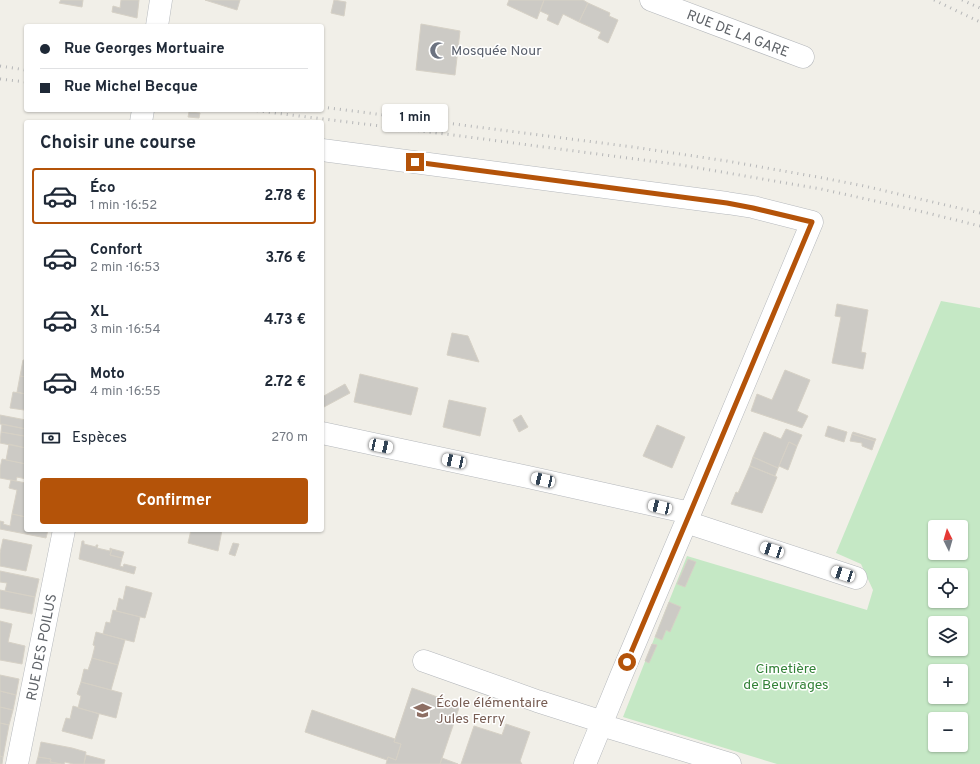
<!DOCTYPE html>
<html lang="fr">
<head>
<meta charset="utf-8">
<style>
  :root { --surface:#fff; --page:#f2f2f3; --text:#1f2937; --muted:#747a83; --line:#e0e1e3; --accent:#b45309 }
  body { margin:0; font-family:Overpass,sans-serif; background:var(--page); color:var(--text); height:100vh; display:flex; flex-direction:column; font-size:15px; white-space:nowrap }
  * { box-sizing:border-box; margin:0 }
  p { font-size:13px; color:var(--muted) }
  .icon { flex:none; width:22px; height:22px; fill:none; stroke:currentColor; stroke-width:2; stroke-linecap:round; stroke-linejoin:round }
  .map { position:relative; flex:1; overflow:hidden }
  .side { position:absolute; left:24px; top:120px; width:300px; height:412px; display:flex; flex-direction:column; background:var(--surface); border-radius:4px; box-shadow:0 1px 3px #0004 }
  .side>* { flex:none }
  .top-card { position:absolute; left:24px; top:24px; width:300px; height:88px; border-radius:4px; box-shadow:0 1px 3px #0004; display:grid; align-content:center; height:88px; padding:0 16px; background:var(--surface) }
  .needle { width:26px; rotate:355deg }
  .buttons { position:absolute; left:928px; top:520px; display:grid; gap:8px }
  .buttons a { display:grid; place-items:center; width:40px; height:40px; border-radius:4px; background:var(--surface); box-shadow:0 1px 3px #0004; font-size:20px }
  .end { position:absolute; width:18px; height:18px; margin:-9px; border:5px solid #b45309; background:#fff; box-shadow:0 0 0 2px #fff }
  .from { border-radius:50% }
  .bubble { position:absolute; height:28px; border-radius:4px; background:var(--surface); box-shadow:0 1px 3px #0004; font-size:13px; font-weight:700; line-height:28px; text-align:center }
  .car { position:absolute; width:12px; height:24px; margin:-12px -6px; border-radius:5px; box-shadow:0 0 3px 1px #0007; background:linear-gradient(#fff 24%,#345 0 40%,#fff 0 76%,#345 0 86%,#fff 0) }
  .top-card b { display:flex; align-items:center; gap:14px; height:38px; font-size:15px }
  .top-card b+b { border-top:1px solid var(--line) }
  .top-card i { width:10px; height:10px; background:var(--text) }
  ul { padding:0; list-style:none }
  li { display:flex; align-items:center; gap:12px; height:56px; margin:0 8px 6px; padding:0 8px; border:2px solid transparent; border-radius:4px }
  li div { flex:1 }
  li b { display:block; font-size:15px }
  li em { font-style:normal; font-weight:700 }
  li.current { border-color:var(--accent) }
  li>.icon { width:36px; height:36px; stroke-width:1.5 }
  h2 { padding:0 16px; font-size:18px; line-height:48px }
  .pay { display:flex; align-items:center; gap:10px; height:44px; padding:0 16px; font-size:15px }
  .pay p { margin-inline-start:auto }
  .primary-button { display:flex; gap:8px; margin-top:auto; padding:8px 16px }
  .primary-button a { flex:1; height:46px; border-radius:4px; background:var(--accent); color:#fff; font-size:16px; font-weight:700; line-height:46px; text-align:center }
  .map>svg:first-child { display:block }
</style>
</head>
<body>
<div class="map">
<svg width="980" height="764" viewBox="0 0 980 764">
  <rect width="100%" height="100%" fill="#f1efe8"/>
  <path fill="#c5e8c5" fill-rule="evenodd" d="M941,301l39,7v456h-203l-154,-47 64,-161 180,54 6,-20 -12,-26 -25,-11zM935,527h26v26h-26zM935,575h26v26h-26zM935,623h26v26h-26zM935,671h26v26h-26zM935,719h26v26h-26z"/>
  <path fill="#cccac5" stroke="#d6d1c6" d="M61,0h22l-1,7 -23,-4z
    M121,0h18l-2,18 -25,-6 1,-6 7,2z
    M205,0h35l-3,10z
    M334,0l12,2 -2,14 -13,-3z
    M509,0h35l-7,19 -30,-14z
    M544,0h39l5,3 -9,19 -16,-8 -5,11 -11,-5 2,-5 -9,-4z
    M588,3l22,10 -1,3 9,4 -10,23 -10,-5 3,-6 -22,-10z
    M421,24l39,7 -5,44 -39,-5z
    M189,112l11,1 -1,5 -11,-1z
    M837,304l31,6 -7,42 5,1 -3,16 -31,-6 9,-46 -6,-1z
    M452,333l16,3 11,26 -32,-7z
    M23,360h3v17l-6,-1z
    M785,370l25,10 -13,31 11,5 -6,12 -51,-17 6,-17 15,6z
    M360,374l58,14 -7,27 -57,-13z
    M20,376l6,1v17l-9,-2z
    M345,384l5,9 -26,14 -2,-3v-7z
    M13,392l13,2v7l-2,9 -14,-2z
    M449,400l37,8 -6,28 -37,-9z
    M0,415l26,5v9l-26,-5z
    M521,415l7,12 -9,5 -6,-12z
    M2,424l24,5 -2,7 -23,-4z
    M657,425l28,12 -13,31 -29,-12z
    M828,426l19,6 -3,10 -19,-6z
    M26,429v19l-26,-5 1,-11 23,4z
    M786,429l16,6 -5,11 -8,-4 -11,26 -25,-11 11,-25 17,7z
    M853,432l23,7 -1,2 -23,-7z
    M852,434l23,7 -3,9 -10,-4v-3l-12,-2z
    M789,442l8,4 -9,24 -9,-4z
    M9,444l17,4v16l-20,-4z
    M753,457l25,11 -3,8 -25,-10z
    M2,459l24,5v15l-9,-2 -1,4 -16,-3v-10z
    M750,466l27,11 -15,36 -31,-9 5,-12 2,1z
    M11,480l15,3v34l-14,-3 5,-24 -8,-2z
    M12,514l14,3v13h22l-2,8 -46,-9v-8l4,1 -1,2 7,2z
    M191,530h31l-4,21 -30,-8z
    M3,539l29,6 -6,26 -26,-5v-13z
    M82,541h2v3l12,3v-2h2l-1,3 13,3v-3l2,1 -2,6 12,3 -2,8 3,1 1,-3 12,3 -2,7 -55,-15z
    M233,543l6,1 -4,12 -6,-2z
    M112,549l12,3 -2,6 -12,-3z
    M688,559l8,3 -11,25 -8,-3z
    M0,571l39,8 -4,18 -30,-6 2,-8 -7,-1z
    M126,586l26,7 -7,25 -29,-7 3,-13 4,2z
    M0,590l35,7 -3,17 -32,-6z
    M669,602l12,5 -11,25 -4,-2 -4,10 -7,-3z
    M113,610l27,7 -6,25 -31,-8 3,-12 4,1z
    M0,621l12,3 -4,18 17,4 -3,18 -22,-4z
    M96,632l29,8 -7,25 -26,-7 3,-12 -2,-1z
    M652,644l5,1 -8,18 -4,-2z
    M92,658l26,7 -7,25 -30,-8 3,-13 4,1z
    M0,675l19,4 -3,16 -16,-4z
    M81,682l41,11 -6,25 -38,-10 3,-12 -4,-2z
    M412,688l48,17 -20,59h-54l2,-7 8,3 5,-16 -7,-2z
    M0,691l16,4 -3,15 -13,-3z
    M73,706l26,8 -7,25 -30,-8 4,-13 4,1z
    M0,707l13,3 -4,15 -9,-2z
    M312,710l83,29 -1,3 7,2 -5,16 -8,-3 -1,3 -82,-28z
    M0,723l9,2 -6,32 -3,-1z
    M506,724l24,8 -10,29 2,3h-61l13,-38 28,9z
    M41,742l31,6 14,4 -2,12h-11l-8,-2 -1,2h-3l-11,-2 1,-3 -13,-2z
    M86,755l19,5 -1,4h-20z
    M0,756l3,1 -1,7h-2z
    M38,757l13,2 -1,3 11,2h-25z
    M442,758l16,6h-18z"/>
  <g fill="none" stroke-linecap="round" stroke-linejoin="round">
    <defs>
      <path id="minor" d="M651,0l152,57
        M157,26l4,-26
        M141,122l2,-12
        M322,150l405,53 26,4 59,15 -122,291 -69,163 -20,49 -16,39
        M322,433l206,44 162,36
        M686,522l170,56
        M424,661l113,40 66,21
        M601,725l129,39
        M17,764l47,-234"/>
    </defs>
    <use href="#minor" stroke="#b5b8bc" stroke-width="23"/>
    <use href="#minor" stroke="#fff" stroke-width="22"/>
    <path stroke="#b6b7b8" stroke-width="3" stroke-dasharray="1 5" stroke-linecap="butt" d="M934,0l46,22
      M962,0l18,8
      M0,66l26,4
      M0,79l26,3
      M322,107l311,40 94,14 96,17 41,8 116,27
      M251,110l202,25 228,30 140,24 90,20 69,17"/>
  </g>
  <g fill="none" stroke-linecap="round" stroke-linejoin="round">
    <path stroke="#b45309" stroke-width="5" d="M415,162l312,41 26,5 59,14 -122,291 -63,149"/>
  </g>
  <defs>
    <symbol id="mosque-bare" viewBox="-9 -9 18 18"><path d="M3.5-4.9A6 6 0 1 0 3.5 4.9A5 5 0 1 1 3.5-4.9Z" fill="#6b7280" stroke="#fff" stroke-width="2.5" paint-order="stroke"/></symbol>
    <symbol id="school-bare" viewBox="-9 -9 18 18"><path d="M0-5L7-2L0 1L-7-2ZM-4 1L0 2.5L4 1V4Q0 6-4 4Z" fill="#8d6e63" stroke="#fff" stroke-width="2.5" paint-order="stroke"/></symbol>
  </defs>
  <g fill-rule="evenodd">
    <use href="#mosque-bare" x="426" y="38" width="25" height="25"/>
    <use href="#school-bare" x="410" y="698" width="25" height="25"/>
  </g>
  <g text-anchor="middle" stroke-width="3" stroke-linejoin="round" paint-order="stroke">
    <g font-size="14" fill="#5f6368" stroke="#fff">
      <text transform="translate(738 33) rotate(21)" y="5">RUE DE LA GARE</text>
      <text transform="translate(41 647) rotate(-79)" y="5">RUE DES POILUS</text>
    </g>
    <g font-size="14" fill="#5b616d" stroke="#fff" text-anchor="start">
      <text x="451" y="55">Mosquée Nour</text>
    </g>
    <g font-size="14" fill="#348238" stroke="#fff">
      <text x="786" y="673">Cimetière<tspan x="786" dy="16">de Beuvrages</tspan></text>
    </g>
    <g font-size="14" fill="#785e54" stroke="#fff" text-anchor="start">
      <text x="436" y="707">École élémentaire<tspan x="436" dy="16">Jules Ferry</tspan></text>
    </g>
  </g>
</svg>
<div class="buttons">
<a><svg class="needle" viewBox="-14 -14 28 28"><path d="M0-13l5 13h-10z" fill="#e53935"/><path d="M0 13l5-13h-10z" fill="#747a83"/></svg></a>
<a><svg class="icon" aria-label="locate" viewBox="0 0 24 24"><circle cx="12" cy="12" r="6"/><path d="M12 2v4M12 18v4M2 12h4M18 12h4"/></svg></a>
<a><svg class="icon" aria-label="layers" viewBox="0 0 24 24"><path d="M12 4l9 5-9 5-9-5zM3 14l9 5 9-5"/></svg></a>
<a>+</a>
<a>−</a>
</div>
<i class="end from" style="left:627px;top:662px"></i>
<i class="end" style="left:415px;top:162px"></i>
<div class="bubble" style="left:382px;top:104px;width:66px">1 min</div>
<i class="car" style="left:381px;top:446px;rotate:102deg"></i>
<i class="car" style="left:454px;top:461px;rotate:282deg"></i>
<i class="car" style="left:543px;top:480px;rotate:283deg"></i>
<i class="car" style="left:660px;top:507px;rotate:283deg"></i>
<i class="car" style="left:772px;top:550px;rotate:288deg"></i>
<i class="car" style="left:843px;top:574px;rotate:288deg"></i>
<div class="top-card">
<b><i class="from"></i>Rue Georges Mortuaire</b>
<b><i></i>Rue Michel Becque</b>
</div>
<section class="side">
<h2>Choisir une course</h2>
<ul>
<li class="current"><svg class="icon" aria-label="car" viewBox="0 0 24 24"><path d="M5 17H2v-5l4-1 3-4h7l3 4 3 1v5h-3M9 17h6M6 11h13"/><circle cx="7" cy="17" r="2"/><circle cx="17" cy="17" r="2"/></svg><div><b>Éco</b><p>1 min · 16:52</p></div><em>2.78 €</em></li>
<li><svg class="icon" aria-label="car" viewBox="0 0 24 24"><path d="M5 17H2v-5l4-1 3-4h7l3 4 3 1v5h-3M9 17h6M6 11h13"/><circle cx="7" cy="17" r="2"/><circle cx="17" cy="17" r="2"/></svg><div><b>Confort</b><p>2 min · 16:53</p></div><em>3.76 €</em></li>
<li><svg class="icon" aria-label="car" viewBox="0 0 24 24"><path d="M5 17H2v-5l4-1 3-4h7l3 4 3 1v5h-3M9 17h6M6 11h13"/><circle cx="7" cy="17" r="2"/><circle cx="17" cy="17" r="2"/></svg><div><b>XL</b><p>3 min · 16:54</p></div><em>4.73 €</em></li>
<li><svg class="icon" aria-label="car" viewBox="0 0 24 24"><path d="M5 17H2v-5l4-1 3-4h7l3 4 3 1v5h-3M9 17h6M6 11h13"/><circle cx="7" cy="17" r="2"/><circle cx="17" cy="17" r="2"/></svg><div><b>Moto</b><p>4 min · 16:55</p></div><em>2.72 €</em></li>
</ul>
<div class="pay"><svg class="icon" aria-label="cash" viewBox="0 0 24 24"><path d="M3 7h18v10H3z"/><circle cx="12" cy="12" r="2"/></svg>Espèces<p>270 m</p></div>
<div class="primary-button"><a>Confirmer</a></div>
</section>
</div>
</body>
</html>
